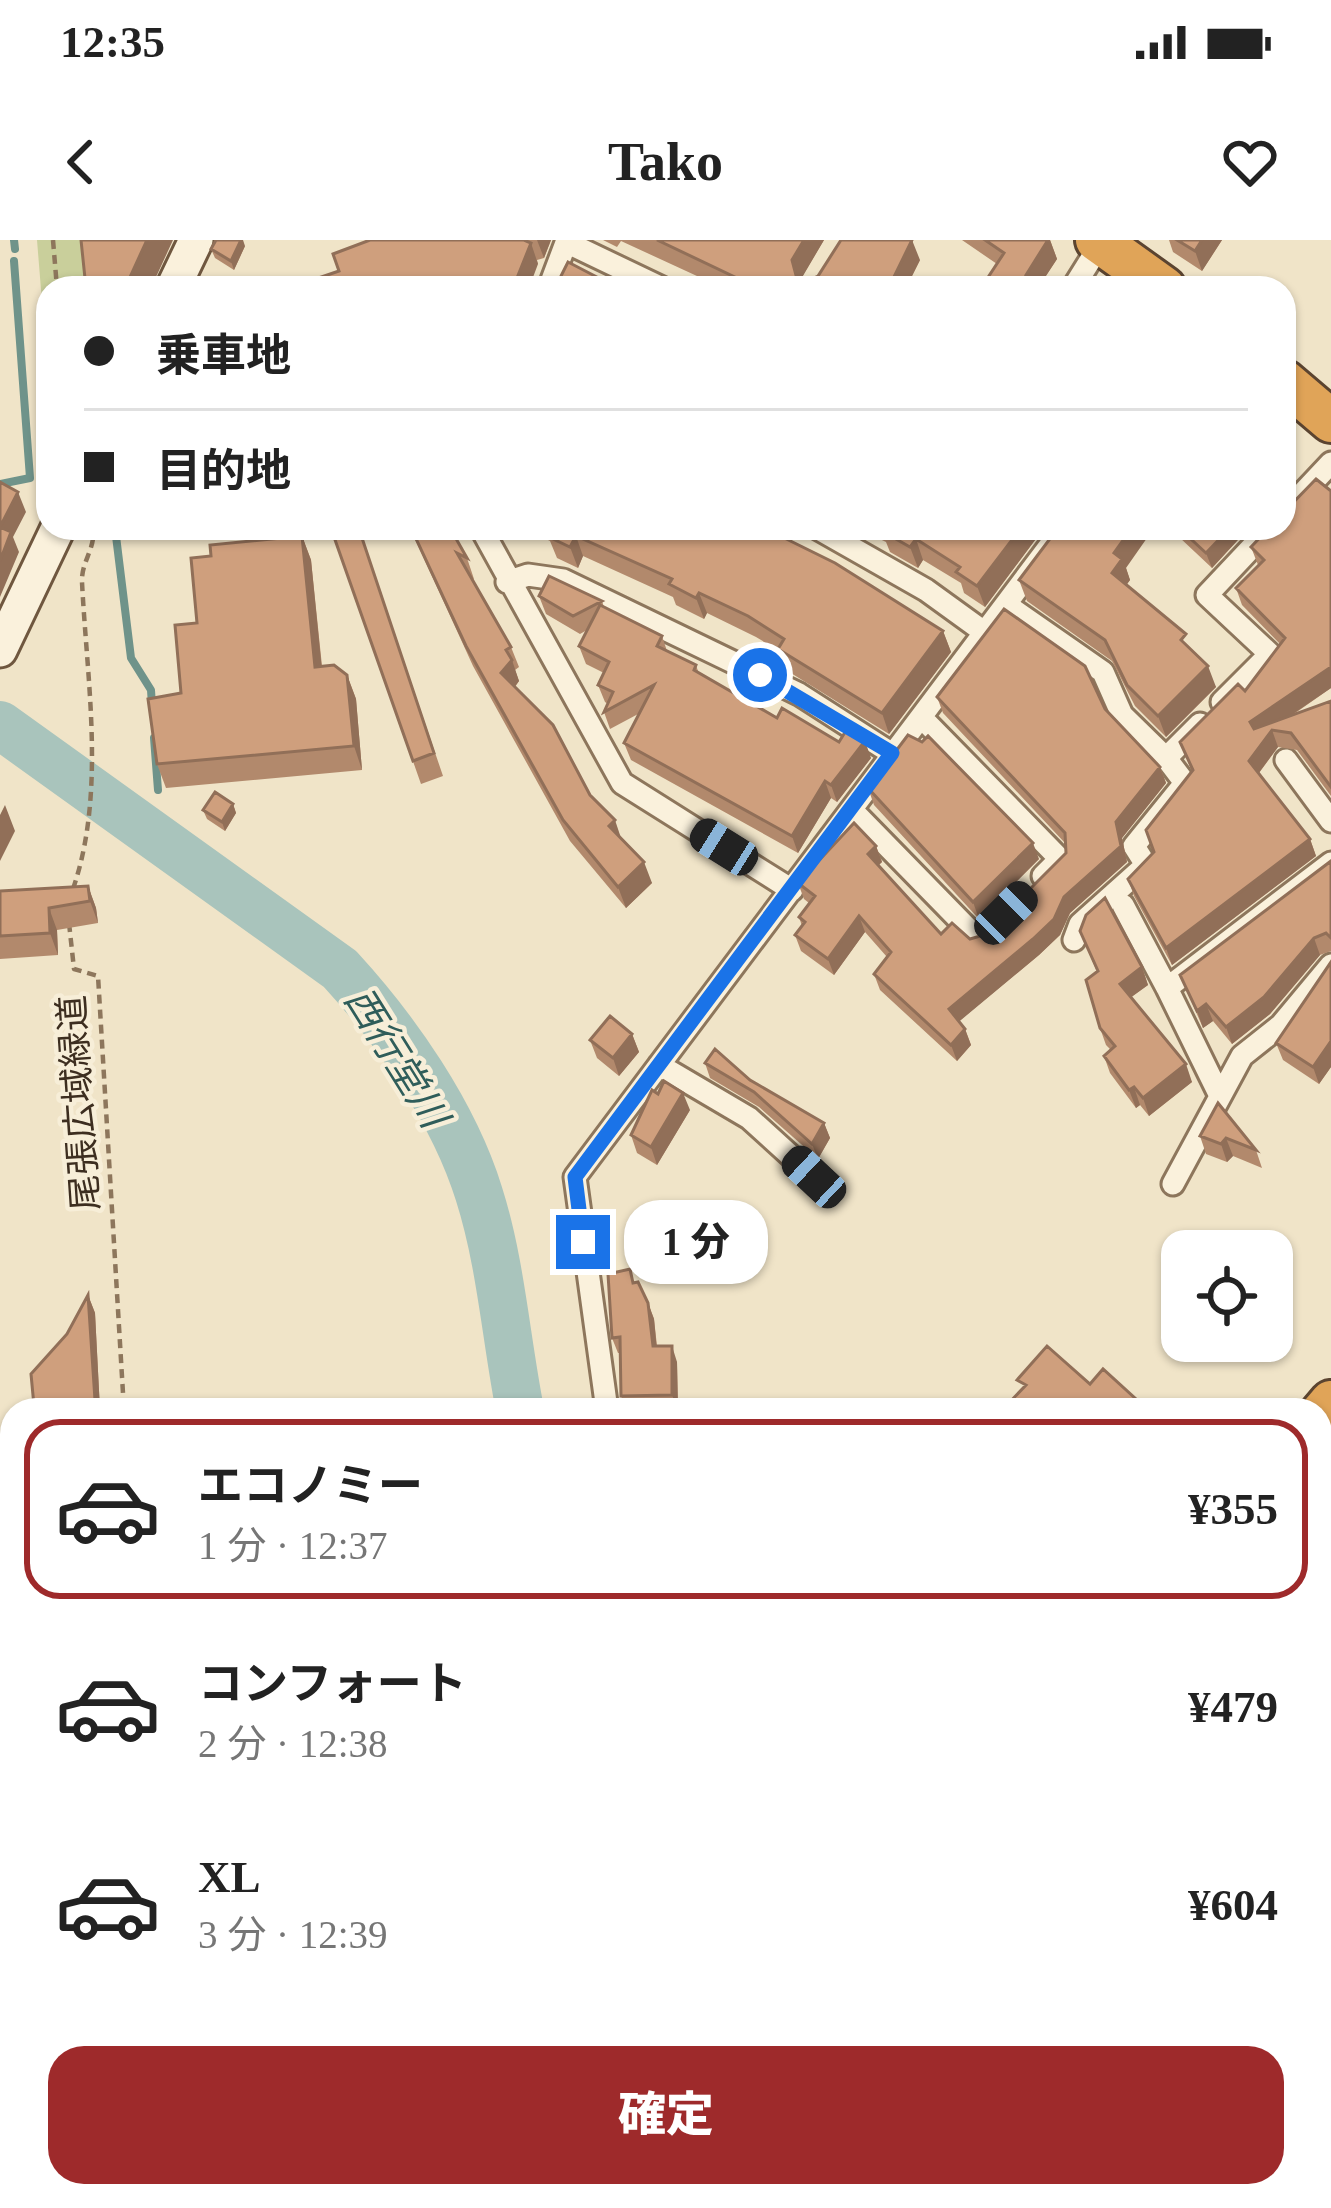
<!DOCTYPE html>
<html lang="ja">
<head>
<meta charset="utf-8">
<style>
  :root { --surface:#fff; --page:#f2f2f2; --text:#222; --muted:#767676; --line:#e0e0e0; --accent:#9e2a2b }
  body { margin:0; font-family:"Times New Roman","Noto Sans JP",serif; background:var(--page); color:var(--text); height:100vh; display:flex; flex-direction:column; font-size:45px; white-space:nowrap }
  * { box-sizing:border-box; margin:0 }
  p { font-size:39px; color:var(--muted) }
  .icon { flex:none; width:66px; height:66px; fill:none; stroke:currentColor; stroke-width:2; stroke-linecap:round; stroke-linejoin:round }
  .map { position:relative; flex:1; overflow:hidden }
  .side { position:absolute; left:0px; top:1158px; width:1332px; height:810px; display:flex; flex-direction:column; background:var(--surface); border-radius:36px 36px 0 0; box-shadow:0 3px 9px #0004 }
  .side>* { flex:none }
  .banner { position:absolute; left:36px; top:36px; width:1260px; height:264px; border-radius:36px; box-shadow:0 3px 9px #0004; display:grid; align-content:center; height:264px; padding:0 48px; background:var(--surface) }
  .buttons { position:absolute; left:1161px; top:990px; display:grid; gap:24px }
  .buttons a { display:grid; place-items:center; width:132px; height:132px; border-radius:24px; background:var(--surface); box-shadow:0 3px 9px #0004; font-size:60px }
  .end { position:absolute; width:54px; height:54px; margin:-27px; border:15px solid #1a73e8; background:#fff; box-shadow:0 0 0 6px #fff }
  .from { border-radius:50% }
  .bubble { position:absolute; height:84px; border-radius:36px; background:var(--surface); box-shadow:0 3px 9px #0004; font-size:39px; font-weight:800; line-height:84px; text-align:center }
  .car { position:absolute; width:36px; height:72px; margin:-36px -18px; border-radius:15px; box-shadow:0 0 9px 3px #0007; background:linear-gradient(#222 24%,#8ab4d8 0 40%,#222 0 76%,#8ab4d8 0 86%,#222 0) }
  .banner b { display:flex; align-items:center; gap:42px; height:114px; font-size:45px }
  .banner b+b { border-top:3px solid var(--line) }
  .banner i { width:30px; height:30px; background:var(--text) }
  ul { padding:21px 0 0; list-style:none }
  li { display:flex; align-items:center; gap:36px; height:180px; margin:0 24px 18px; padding:0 24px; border:6px solid transparent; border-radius:36px }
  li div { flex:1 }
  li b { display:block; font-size:45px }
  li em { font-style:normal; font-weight:800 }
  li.active { border-color:var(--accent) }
  li>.icon { width:108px; height:108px; stroke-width:1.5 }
  .action { display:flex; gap:24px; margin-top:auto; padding:24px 48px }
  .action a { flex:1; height:138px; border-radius:36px; background:var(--accent); color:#fff; font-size:48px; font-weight:800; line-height:138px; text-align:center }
  .status { display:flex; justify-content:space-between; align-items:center; height:84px; padding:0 60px; background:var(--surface); direction:ltr }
  .status svg { height:33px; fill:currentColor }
  header { display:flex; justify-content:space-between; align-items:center; height:156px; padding:0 48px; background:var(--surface); font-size:54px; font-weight:800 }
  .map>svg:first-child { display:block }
</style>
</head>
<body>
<div class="status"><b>12:35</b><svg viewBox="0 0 49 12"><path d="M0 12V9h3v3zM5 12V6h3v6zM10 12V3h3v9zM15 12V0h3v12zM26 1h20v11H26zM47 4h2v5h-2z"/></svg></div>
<header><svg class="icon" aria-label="back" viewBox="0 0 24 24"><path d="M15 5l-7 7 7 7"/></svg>Tako<svg class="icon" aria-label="heart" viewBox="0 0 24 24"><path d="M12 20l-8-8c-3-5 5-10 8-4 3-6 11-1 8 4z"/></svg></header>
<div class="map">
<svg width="1331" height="1968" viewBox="0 0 1331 1968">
  <rect width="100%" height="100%" fill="#f0e4c8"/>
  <path fill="#c9cf9b" d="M37,0h45l5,48h-39v88z"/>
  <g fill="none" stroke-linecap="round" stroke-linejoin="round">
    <path stroke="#6f938a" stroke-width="8" d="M14,0l1,9
      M0,244l30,-6 -16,-217
      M115,288l16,130 20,32 1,15
      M154,498l4,52
      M182,1968l24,-12"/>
    <path stroke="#a9c4bc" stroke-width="48" d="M0,485l340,244c56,61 114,144 139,225 22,69 27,145 41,216
      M1320,1951l11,10"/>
    <defs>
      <path id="street" d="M566,2l96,46
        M549,48l18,-48
        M1073,48l28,-45
        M1284,273l47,-50
        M481,288l141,255 170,107
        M817,288l109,62 58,42
        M507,342l21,-7 35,5 236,114 92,59
        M1008,366l95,66 19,43 44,43 34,-34
        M1222,462l48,-48 -63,-59 63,-67
        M922,478l138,141 -17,17
        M1286,520l45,61
        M852,570l127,130 37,-38
        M1123,665l44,83
        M1074,700l6,-16 66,-59 -12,-19 51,-63 -19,-25
        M659,825l90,53 65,59
        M1219,854l-52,-106 164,-125
        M1173,944l69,-128 39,-31 50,-60
        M607,1170l-32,-233 488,-649
        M0,1234l12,-7
        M1320,1912l11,9
        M1282,1956l15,12
        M217,1968l11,-12"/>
      <path id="secondary" d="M173,48l23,-48
        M0,410l58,-122"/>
      <path id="highway" d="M1097,0l67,48
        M1284,141l47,40
        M1320,1175l11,-13
        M610,1968l11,-12"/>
    </defs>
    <use href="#street" stroke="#8d765c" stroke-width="27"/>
    <use href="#secondary" stroke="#6f573f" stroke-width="39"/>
    <use href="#highway" stroke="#5b4430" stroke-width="48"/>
    <path stroke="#8d765c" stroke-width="4.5" stroke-dasharray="9 6" stroke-linecap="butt" d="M53,0l4,48
      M73,649c33,-96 14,-207 9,-307 -1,-20 14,-34 11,-54
      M69,683l5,46 24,7 26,434
      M137,1968l3,-12"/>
    <use href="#street" stroke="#faf1dc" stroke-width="21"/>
    <use href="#secondary" stroke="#faf1dc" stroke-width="33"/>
    <use href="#highway" stroke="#e0a458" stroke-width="42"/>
  </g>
  <path fill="#b2896c" d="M370,0h181l-7,18 -7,2 1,4 -199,7z
    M603,0h221l-24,40 6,2 114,-22 -14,28h-183l-102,-47 -4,6z
    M962,0h88l7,19 -17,26 -43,-21z
    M1169,0h53l-20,31 -29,-19z
    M245,6l-11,24 -19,-12 -4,-9z
    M1331,251v197l-40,28 40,-15v95l-34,-46 -19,-3 -19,26 51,66 6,17 -144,109 -38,-69 -6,-17 26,-27 38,-80 -12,-30 65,-51 35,-47 -38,-39 -6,-17 22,-23 -7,-18z
    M410,288h43l1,7 13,23 7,21 -3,-1 40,69 8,20 -4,3 4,11 -4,6 137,196 -26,25 -56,-67 -97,-175z
    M529,288h235l179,103 8,21 -62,82 -103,-64 -7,-19 -23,-14 -49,-24 -3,6 -28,-14 -3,-8 -90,-41 -5,12 -21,-10 -7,-17 -20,-10z
    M857,288h187l-59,79 -21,-14 -3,-10 -38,-23 -5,8 -28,-16 -4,-10z
    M1175,288h73v1l-36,39 -33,-31z
    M360,292l83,244 -22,8 -88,-250z
    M302,296l9,24 11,106 25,9 9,24 6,71 -196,18 -9,-24 24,-71 30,-137z
    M1126,328l4,12 -4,5 66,65 24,37 -50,50 -31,-31 -23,-45 -85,-60 -8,-21z
    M539,356l63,5 2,6 58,29 5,15 29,14 3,9 78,44 62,24 32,16 -34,44 -6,-4 -33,55 -167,-93 -7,-17 16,-30 -30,16 -6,-17 4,-8 -3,-2 -7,-17 6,-12 -18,-9 -7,-18 8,-16 -7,4 -34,-20z
    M937,457l168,12 55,58 6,16 -44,55 5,24 -57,51 -10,22 -21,20 -80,66 6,8 6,16 -14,16 -77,-71 -6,-16 13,-17 -22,-25 -31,43 -33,-24 -6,-16 7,-9 -3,-9 10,-14 -5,-4 -6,-16 78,-37 6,16 -4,4 63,68 29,5 14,-4 82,-82 -1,-10 -122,-130z
    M868,548l171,71 -60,60 -105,-114z
    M233,564l3,9 -11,18 -18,-12 -4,-9z
    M1331,621v90l-11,4 -50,59 -38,30 -19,-23 -10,7 -23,-53z
    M88,646l8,22 2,15 -41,7 1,25 -58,4v-68z
    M1080,691l62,36 6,18 -17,12 61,85 -43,34 -9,-11 -4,3 -26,-35 -6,-17 7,-6 -5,-5 -6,-17 -3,-56z
    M1331,722v105l-12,17 -36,-24 -7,-17z
    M632,794l7,18 -20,24 -22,-18 -7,-18z
    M705,823l45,17 74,43 6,15 -12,21 -59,-52 -49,-29z
    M1218,863l38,47 6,18 -29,-12 -6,6 -21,-8 -6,-18z
    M690,870l-33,55 -20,-12 -6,-18z
    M635,1043l13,20 6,16 3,27 20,16 1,48h-52l-5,-14 -1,-43h-2l-6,-15z
    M88,1055l7,18 5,97h-65l-1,-4 33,-72z
    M1331,1531v185l-8,-5 -3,-7v-45l7,-12 -7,-4v-92z
    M12,1744v137l-12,-10v-106z
    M12,1911v40l-8,-8 -4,-10v-9z
    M18,1956h64l-11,12h-41z
    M350,1956h176l5,12h-167z
    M1159,1956h58l-12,12h-30z"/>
  <path fill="#916f58" d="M147,0h26l-22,48h-26z
    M241,0h2l2,6 -11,24 -3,-9z
    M537,0h14l-7,18z
    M804,0h20l-24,41 -3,-2 -5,-19z
    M912,0l8,20 -14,28h-14l-1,-5z
    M1048,0h2l7,19 -19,29 -12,-13z
    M1202,0h20l-20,31 -7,-20z
    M531,3l7,21 -9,24h-16z
    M18,252l8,20 -13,25 6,15 -19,45v-70z
    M1021,288h23l-59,79 -8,-21z
    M1132,288h22l-28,40 4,12 -10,14 -8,-21 2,-20z
    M1230,288l18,1 -36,39 -6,-15z
    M302,296l9,24 13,131 -9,-24z
    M576,296l7,20 -5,12 -8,-21z
    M916,299l7,21 -5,8 -8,-21z
    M699,353l8,20 -3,6 -8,-21z
    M943,391l8,21 -62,82 -7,-21z
    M512,420l7,21 -10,13 -8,-21z
    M1208,426l8,21 -50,50 -8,-21z
    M1331,427v21l-75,51 -6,-17z
    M347,435l9,24 6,71 -8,-24z
    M1272,490l6,17 -23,31 -6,-17z
    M865,501l6,17 -34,44 -6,-17z
    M1160,527l6,16 -44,55 5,24 -57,51 -10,22 -21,20 -84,70 -6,-16 115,-112 52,-75z
    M825,541l6,17 -33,55 -6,-17z
    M233,564l3,9 -11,18 -3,-9z
    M5,565l10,26 -15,30v-46z
    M615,580l7,21 -13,-15z
    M1310,599l6,17 -144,109 -6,-17z
    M1033,603l6,16 -60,60 -6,-17z
    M876,606l6,16 -9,8 -5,-16z
    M644,622l8,21 -26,25 -8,-21z
    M88,646l8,22 2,15 -8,-22z
    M49,668l8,22 1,25 -8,-22z
    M859,676l6,16 -31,43 -6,-16z
    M1314,698l6,17 -50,59 -38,30 -6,-17z
    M1142,727l6,18 -22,16 -6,-17z
    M1206,764l7,17 -10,7 -6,-17z
    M965,789l6,16 -14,16 -6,-16z
    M632,794l7,18 -20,24 -6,-18z
    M1331,801v26l-12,17 -6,-17z
    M1186,824l6,18 -43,34 -6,-18z
    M1134,847l6,18 -4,3 -7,-18z
    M683,853l7,17 -33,55 -6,-18z
    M824,883l6,15 -12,21 -6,-15z
    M1226,898l7,18 -6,6 -6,-18z
    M88,1055l7,18 5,97h-2l-3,-10z
    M648,1063l6,16 4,43 -5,-16z
    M672,1106l5,16 1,48 -6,-15z
    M61,1956h21l-11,12h-15z
    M512,1956h14l5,12h-29z
    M1189,1956h28l-12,12h-18l-3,-8z"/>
  <path fill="#cf9f7d" stroke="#916f58" stroke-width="3" d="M81,0h66l-22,48h-39z
    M216,0h25l-10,21 -20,-12z
    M370,0h154l7,3 -18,45h-224l50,-17 -6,-17z
    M657,0h147l-12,20 5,19 9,3 12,-6 23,-36h71l-21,43 7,5h-140z
    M985,0h63l-22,35 18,13h-63l23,-35z
    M1177,0h25l-7,11z
    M568,22l50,26h-63z
    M1316,239l15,12v176l-81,55 4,7 77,-28v86l-40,-54 -19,-3 -23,31 61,78 -144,109 -38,-69 26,-27 -8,-22 47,-60 -13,-28 58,-58 7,7 40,-53 -49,-50 28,-28 -13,-13 18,-19h15v-16z
    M0,242l18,10 -18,35 11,5 -11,29z
    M411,288h39l17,30 -10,-5 54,94 -5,3 6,10 -11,13 52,52 37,70 25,25 -6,6 35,36 -26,25 -55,-67 -97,-174z
    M553,288h211l71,35 108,68 -61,82 -104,-64 6,-10 -36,-23 -49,-23 -3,5 -27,-14 3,-5 -96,-43 -6,11 -21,-10z
    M884,288h137l-44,58 -21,-14 4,-5 -44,-28 -6,8 -28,-16z
    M1058,288h74l-18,25 8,6 -10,14 74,61 -5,6 27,26 -50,50 -31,-31 -22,-45 -86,-60z
    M1179,288h51l-24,25z
    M360,292l74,221 -21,8 -80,-227z
    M302,296l13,131 19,-2 13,10 7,71 -197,18 -9,-65 33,-6 -6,-68 22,-2 -6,-65 20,-2 -1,-11z
    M549,336l53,25 -29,15 -34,-20z
    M600,365l62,31 -5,10 39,19 -2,5 83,48 5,-10 57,34 8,-13 18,12 -34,44 -6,-4 -33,55 -168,-93 30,-58 -50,27 9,-20 -15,-7 11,-23 -30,-16z
    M1004,369l81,57 20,43 55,58 -44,55 5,24 -57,51 -10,22 -21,20 -84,70 16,20 -14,16 -77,-71 17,-22 -32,-36 -31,43 -33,-24 10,-13 -6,-5 16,-21 -17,-13 56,-60 22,23 -8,8 73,80 11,-11 18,16 14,-4 82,-82 -1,-20 -128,-136z
    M908,495l14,7 6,-6 105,107 -60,59 -105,-114z
    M215,552l18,12 -11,18 -19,-12z
    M1331,621v77l-5,-5 -12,5 -50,59 -38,30 -20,-23 -9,7 -17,-36z
    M88,646l2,15 -41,7 1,25 -50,3v-45z
    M1105,658l37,69 -22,17 66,80 -43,34 -9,-11 -5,3 -25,-34 11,-10 -15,-18 -14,-48 12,-9 -18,-40 6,-16z
    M1331,722v79l-18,26 -37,-24z
    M610,776l22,18 -19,24 -23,-18z
    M715,809l35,31 74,43 -12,21 -58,-52 -49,-29z
    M664,841l19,12 -32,54 -20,-12 21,-45 6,4z
    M1218,863l38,47 -30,-12 -5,6 -21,-8z
    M630,1029l3,14 5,-1 10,21 5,43h19v49l-51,1 -1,-59 -8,1 -4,-64z
    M88,1055l7,105 -24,1 1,8 -27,1v-5l-11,1 -3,-32 36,-40z
    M1047,1106l43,38 13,-15 45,41h-137l-5,-4 20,-21 -9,-5z
    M1331,1531v91l-11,-6v-65z
    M1331,1639v50l-11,-7v-23z
    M12,1744v124l-12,-10v-93z
    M12,1911v29l-12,-12v-4z
    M29,1956h33l3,3 -9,9h-14z
    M376,1956h136l-10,12h-112z
    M926,1956h180l16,12h-205z"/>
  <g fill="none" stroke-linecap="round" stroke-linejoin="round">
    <path stroke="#1a73e8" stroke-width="15" d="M583,1002l-8,-65 317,-424 -132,-78"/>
  </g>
  <g text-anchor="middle" stroke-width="9" stroke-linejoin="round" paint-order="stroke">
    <g font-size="36" fill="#3d2e20" stroke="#f7eed8">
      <text transform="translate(78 863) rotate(-94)" y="13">尾張広域緑道</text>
    </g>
    <g font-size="39" font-style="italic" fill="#2f5d5a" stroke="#f7eed8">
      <text transform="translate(397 817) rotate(58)" y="14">西行堂川</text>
    </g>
  </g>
</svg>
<div class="buttons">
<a><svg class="icon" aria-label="locate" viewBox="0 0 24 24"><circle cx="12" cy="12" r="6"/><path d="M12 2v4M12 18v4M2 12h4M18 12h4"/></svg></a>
</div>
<i class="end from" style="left:760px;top:435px"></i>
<i class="end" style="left:583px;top:1002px"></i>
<div class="bubble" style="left:624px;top:960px;width:144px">1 分</div>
<i class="car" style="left:724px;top:607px;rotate:302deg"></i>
<i class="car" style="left:1006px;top:673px;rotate:45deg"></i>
<i class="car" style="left:814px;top:937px;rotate:313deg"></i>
<div class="banner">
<b><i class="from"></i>乗車地</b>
<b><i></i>目的地</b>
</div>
<section class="side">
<ul>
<li class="active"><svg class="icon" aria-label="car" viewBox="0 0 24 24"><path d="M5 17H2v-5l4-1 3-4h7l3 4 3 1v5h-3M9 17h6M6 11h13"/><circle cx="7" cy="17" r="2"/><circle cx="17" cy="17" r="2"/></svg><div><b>エコノミー</b><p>1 分 · 12:37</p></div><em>¥355</em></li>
<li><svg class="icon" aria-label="car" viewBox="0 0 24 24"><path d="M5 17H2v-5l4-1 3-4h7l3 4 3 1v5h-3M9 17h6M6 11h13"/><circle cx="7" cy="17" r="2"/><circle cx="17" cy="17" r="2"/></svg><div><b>コンフォート</b><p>2 分 · 12:38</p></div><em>¥479</em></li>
<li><svg class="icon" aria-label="car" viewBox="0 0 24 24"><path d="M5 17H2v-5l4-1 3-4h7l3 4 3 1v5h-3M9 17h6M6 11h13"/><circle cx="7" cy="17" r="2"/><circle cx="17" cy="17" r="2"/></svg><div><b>XL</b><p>3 分 · 12:39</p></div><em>¥604</em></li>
</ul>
<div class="action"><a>確定</a></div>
</section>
</div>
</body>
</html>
